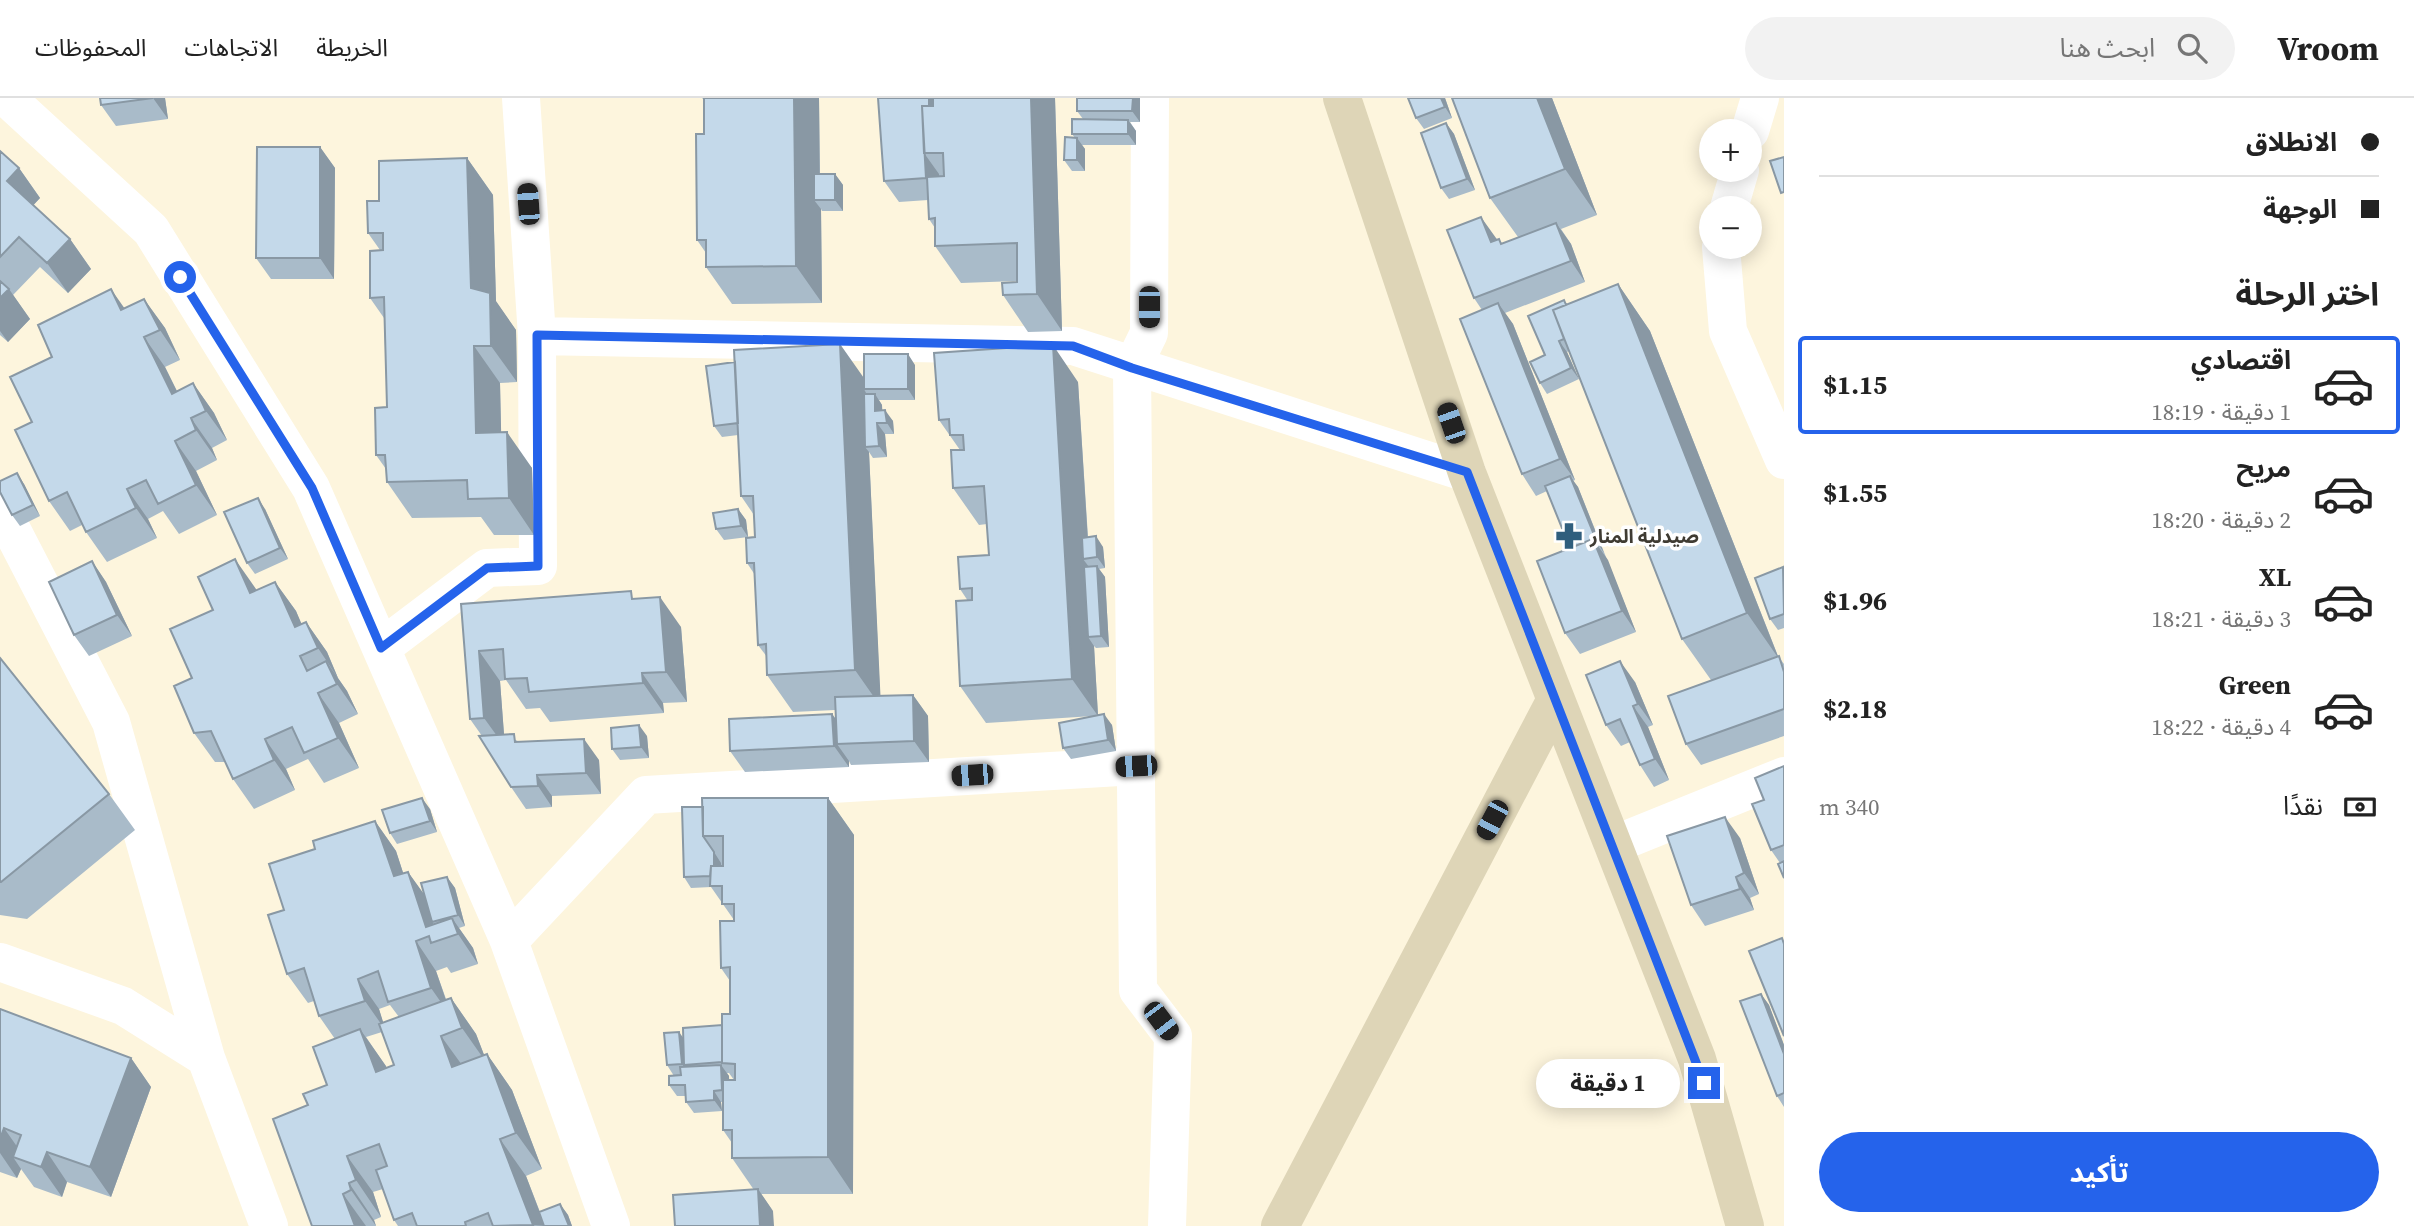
<!DOCTYPE html>
<html lang="ar">
<head>
<meta charset="utf-8">
<style>
  :root { --surface:#fff; --page:#f2f2f2; --text:#222; --muted:#767676; --line:#e0e0e0; --accent:#2563eb }
  body { margin:0; font-family:"Source Serif 4","Noto Sans Arabic",serif; background:var(--page); color:var(--text); direction:rtl; height:100vh; display:flex; flex-direction:column; font-size:26px; white-space:nowrap }
  * { box-sizing:border-box; margin:0 }
  p { font-size:23px; color:var(--muted) }
  .icon { flex:none; width:38px; height:38px; fill:none; stroke:currentColor; stroke-width:2; stroke-linecap:round; stroke-linejoin:round }
  .map { position:relative; flex:1; overflow:hidden; direction:ltr }
  .sheet { display:flex; flex-direction:column; background:var(--surface); width:630px }
  .sheet>* { flex:none }
  .banner { display:grid; align-content:center; height:154px; padding:0 35px; background:var(--surface) }
  .tools { position:absolute; left:1699px; top:21px; display:grid; gap:14px }
  .tools a { display:grid; place-items:center; width:63px; height:63px; border-radius:50%; background:var(--surface); box-shadow:0 4px 18px #0003; font-size:35px }
  .end { position:absolute; width:32px; height:32px; margin:-16px; border:9px solid #2563eb; background:#fff; box-shadow:0 0 0 4px #fff }
  .from { border-radius:50% }
  .bubble { position:absolute; height:49px; border-radius:24px; background:var(--surface); box-shadow:0 4px 18px #0003; font-size:23px; font-weight:700; line-height:49px; text-align:center; direction:rtl }
  .car { position:absolute; width:21px; height:42px; margin:-21px -10px; border-radius:9px; box-shadow:0 0 5px 2px #0007; background:linear-gradient(#222 24%,#8ab4d8 0 40%,#222 0 76%,#8ab4d8 0 86%,#222 0) }
  .banner b { display:flex; align-items:center; gap:24px; height:66px; font-size:26px }
  .banner b+b { border-top:2px solid var(--line) }
  .banner i { width:18px; height:18px; background:var(--text) }
  ul { padding:0; list-style:none }
  li { display:flex; align-items:center; gap:21px; height:98px; margin:0 14px 10px; padding:0 21px; border:4px solid transparent; border-radius:7px }
  li div { flex:1 }
  li b { display:block; font-size:26px }
  li em { font-style:normal; font-weight:700 }
  li.current { border-color:var(--accent) }
  li>.icon { width:63px; height:63px; stroke-width:1.5 }
  h2 { padding:0 35px; font-size:32px; line-height:84px }
  .pay { display:flex; align-items:center; gap:18px; height:77px; padding:0 35px; font-size:26px }
  .pay p { margin-inline-start:auto }
  .button { display:flex; gap:14px; margin-top:auto; padding:14px 35px }
  .button a { flex:1; height:80px; border-radius:42px; background:var(--accent); color:#fff; font-size:28px; font-weight:700; line-height:80px; text-align:center }
  header { display:flex; align-items:center; gap:42px; box-sizing:border-box; height:98px; padding:0 35px; background:var(--surface); border-bottom:2px solid var(--line) }
  header strong { font-size:33px }
  nav { display:flex; gap:38px; margin-inline-start:auto; font-size:24px }
  .search { width:490px; height:63px; background:var(--page); display:flex; align-items:center; gap:18px; box-sizing:border-box; padding:0 24px; border-radius:38px; color:var(--muted); font-size:26px }
  main { display:flex; flex:1; min-height:0 }
  .map>svg:first-child { display:block }
</style>
</head>
<body>
<header>
<strong>Vroom</strong>
<div class="search"><svg class="icon" aria-label="search" viewBox="0 0 24 24"><circle cx="10" cy="10" r="6"/><path d="M15 15l6 6"/></svg>ابحث هنا</div>
<nav><a>الخريطة</a><a>الاتجاهات</a><a>المحفوظات</a></nav>
</header>
<main>
<section class="sheet">
<div class="banner">
<b><i class="from"></i>الانطلاق</b>
<b><i></i>الوجهة</b>
</div>
<h2>اختر الرحلة</h2>
<ul>
<li class="current"><svg class="icon" aria-label="car" viewBox="0 0 24 24"><path d="M5 17H2v-5l4-1 3-4h7l3 4 3 1v5h-3M9 17h6M6 11h13"/><circle cx="7" cy="17" r="2"/><circle cx="17" cy="17" r="2"/></svg><div><b>اقتصادي</b><p>1 دقيقة · 18:19</p></div><em>$1.15</em></li>
<li><svg class="icon" aria-label="car" viewBox="0 0 24 24"><path d="M5 17H2v-5l4-1 3-4h7l3 4 3 1v5h-3M9 17h6M6 11h13"/><circle cx="7" cy="17" r="2"/><circle cx="17" cy="17" r="2"/></svg><div><b>مريح</b><p>2 دقيقة · 18:20</p></div><em>$1.55</em></li>
<li><svg class="icon" aria-label="car" viewBox="0 0 24 24"><path d="M5 17H2v-5l4-1 3-4h7l3 4 3 1v5h-3M9 17h6M6 11h13"/><circle cx="7" cy="17" r="2"/><circle cx="17" cy="17" r="2"/></svg><div><b>XL</b><p>3 دقيقة · 18:21</p></div><em>$1.96</em></li>
<li><svg class="icon" aria-label="car" viewBox="0 0 24 24"><path d="M5 17H2v-5l4-1 3-4h7l3 4 3 1v5h-3M9 17h6M6 11h13"/><circle cx="7" cy="17" r="2"/><circle cx="17" cy="17" r="2"/></svg><div><b>Green</b><p>4 دقيقة · 18:22</p></div><em>$2.18</em></li>
</ul>
<div class="pay"><svg class="icon" aria-label="cash" viewBox="0 0 24 24"><path d="M3 7h18v10H3z"/><circle cx="12" cy="12" r="2"/></svg>نقدًا<p>340 m</p></div>
<div class="button"><a>تأكيد</a></div>
</section>
<div class="map">
<svg width="1784" height="1128" viewBox="0 0 1784 1128">
  <rect width="100%" height="100%" fill="#fdf5dd"/>
  <g fill="none" stroke-linecap="round" stroke-linejoin="round">
    <path stroke="#fff" stroke-width="38" d="M7,0l144,132 160,258 198,453 102,285
      M1150,0l-1,235 -17,35 6,622 35,46 -6,190
      M1750,33l10,-33
      M1729,110l11,-38
      M1721,149l7,84 56,129
      M537,238l536,10 394,127
      M0,409l111,215 95,336 63,168
      M381,550l106,-80 51,-2 -1,-230 -16,-238
      M1613,747l171,-69
      M509,843l137,-146 490,-29
      M0,864l123,44 83,52"/>
    <path stroke="#ded5b7" stroke-width="38" d="M1342,0l125,375 230,586 48,167
      M1280,1128l275,-525"/>
  </g>
  <path fill="#a9bbc9" fill-rule="evenodd" d="M100,0h65l3,21 -52,7 -15,-21z
    M702,0h117l1,76h15l8,11v26h-21l-1,-2 1,94 -90,1 -26,-37v-14l-9,-13 7,-106v-34z
    M878,0h177l7,233 -34,1 -25,-37 14,-13v-1l-56,2 -26,-37v-18l-6,-9 -1,-19 -29,2 -15,-21z
    M1077,0h63v24h-10l6,9v14h-54l3,4v22h-13l-8,-11 11,-22 -3,-4 11,-15 -6,-8z
    M1445,0l7,20 -28,11 -8,-11z
    M1552,0l45,117 -36,14 10,15 14,38 -80,31 8,11 62,156 -2,1 5,6 58,145 -56,22 -15,-21 5,-85 -23,-57 -11,5 -14,-22 -40,-164 -8,-12 22,-60 6,6 16,-7 -28,-39z
    M1446,25l8,11 21,56 -26,9 -8,-11z
    M320,49l15,21 -1,111h-63l-15,-21z
    M0,53l19,17 21,30 -7,7 37,34 21,30 -23,24 -28,-26 -27,28 17,24 -22,23 -8,-7z
    M467,60l26,37 3,107 20,28 1,52 -17,1 1,49 31,36 2,67h-40l-13,-18 -69,1 -25,-36 -1,-13 -10,-14 11,-48 -3,-89 -14,-20 10,-48 -12,-17 11,-32z
    M1618,186l32,47 128,325 6,8v72l-83,29 -15,-21 25,-64 -29,-41 -113,-288 -2,1 12,27 -32,15 -7,-11 5,-28 22,-50z
    M144,201l21,29 15,32 -15,7 12,24 16,-8 21,30 13,27 -15,8 5,12 -21,11 21,44 -38,19 -16,-23 -15,8 9,19 -50,24 -21,-30 -4,-7 -12,6 -21,-30 -17,-79 20,-65 72,-49z
    M915,267v35h-36l3,5v6l11,10 1,13h-9l2,23 -14,1 -4,-6 11,244 33,-1 15,21 1,46 -78,3 -2,-4v6l-104,5 -15,-21 102,-37 4,5 -1,-9 -42,2 -26,-37v-18l-9,-12 -3,-70 -8,-12 8,-26 -1,-22 -13,-19 -3,-61 -16,2 -8,-11 150,-48z
    M1078,284l10,155 15,10 2,21 -6,1 6,8 4,70 -13,1 -2,-2 4,69 14,10 4,26 -45,8 -8,-11 30,-32 -107,7 -26,-37 8,-85 -8,-12 29,-34 -2,-31 -8,1 -26,-37 7,-38 -21,-30z
    M24,386l16,32 -20,10 -8,-11z
    M265,411l23,50 -33,15 -8,-11z
    M738,411l8,11 2,17 -24,3 -8,-11z
    M92,463l14,21 26,54 -43,20 -15,-21z
    M1784,471v59l-6,2 -8,-11z
    M275,484l21,29 5,13 5,-2 21,30 11,26 9,13 11,23 -19,9 20,45 -35,15 -16,-24 -22,10 9,21 -41,19 -21,-30 -8,-17h-10l-21,-29 63,-143z
    M636,501l45,28 6,75 -24,1 1,10 -114,9 -10,-14 -14,1 -20,-29 -6,1 4,54 16,7 79,18 2,34 -49,2v11l-26,2 -15,-22 -29,-51 -12,-17 -9,-115z
    M0,560l109,136 26,36 -108,89 -27,-4z
    M1635,584l18,43 -5,2 21,53 -15,7 -14,-22 -10,-23 -9,4 -15,-21z
    M647,638l2,22 -29,2 -8,-11z
    M1784,668v112l-4,-15 -9,-13 -7,-50z
    M828,700l26,37 -1,359h-92l12,17 -19,-21 -22,-32v-15l-9,-13v-28h-2l1,9 -28,2 -8,-11v-6h-9l-8,-11 5,-9 -7,-11 16,-28 39,-12 8,-11v-33l-9,-13 13,-48 -23,-33 -20,1 -7,-11 19,-70zM727,975h2l5,7h-5v-4z
    M430,711l7,23 -40,12 -7,-11z
    M375,723l21,30 7,22 5,-1 16,23 23,-18 8,11 10,38 -6,2 14,20 5,16 -27,9 -4,-6 -11,4 10,28 5,-1 25,36 8,21 3,-1 25,36 30,79 -16,7 14,36 20,-8 8,11 4,11h-174l-4,-6 -11,-31 -10,3 8,25 -7,3 2,6h-64l-4,-121 19,-20 8,-46 -16,-23 -5,-15 -6,2 -21,-29 -3,-64 31,-61zM390,907l9,12 -16,6 -4,-14zM382,934l12,33 -7,3 -21,-31z
    M1740,740l19,56 -9,4 4,12 -49,16 -14,-21z
    M1761,896l8,11 15,40v62l-7,-11z
    M0,911l131,49 20,29 -40,110 -44,-15 -5,15 -28,-10 -13,-18 -4,9 -17,-6z"/>
  <path fill="#8998a4" d="M153,0h12l3,21z
    M794,0h25l1,102h-6l7,9 1,94 -26,-37z
    M929,0h13l1,55h-9z
    M1031,0h24l7,233 -25,-37z
    M1133,0h7v24l-8,-11z
    M1441,0h4l7,20 -7,-11z
    M1537,0h15l45,117 -32,-46z
    M1128,22l8,11v14l-8,-11z
    M1446,25l8,11 21,56 -8,-11z
    M1077,40l8,11v22l-8,-11z
    M320,49l15,21 -1,111 -14,-21z
    M924,55l15,21 1,25 -14,-21z
    M467,60l26,37 3,106 20,29 1,52 -26,-36 -20,-58z
    M19,70l21,30 -12,13 -21,-30z
    M835,76l8,11v26l-8,-11z
    M1481,119l15,21 10,25 -15,-21z
    M1556,125l15,21 14,38 -14,-21z
    M70,141l21,30 -23,24 -21,-30z
    M1618,186l32,47 129,328 -32,-46z
    M9,191l21,30 -22,23 -8,-11v-33z
    M111,191l21,30 -11,-9z
    M144,201l21,29 15,32 -20,-30z
    M1498,205l15,21 62,156 -15,-21z
    M144,239l21,30 28,57 -21,-30z
    M1559,243l8,11 12,27 -8,-11z
    M840,246l26,37 -2,8 2,4 3,54h-4l4,5 12,255 -26,-37z
    M1053,247l25,37 11,176 -6,1 6,8 -1,70 6,9 4,70 -26,-37z
    M474,248l26,37 2,87 -26,-37z
    M908,256l7,11v35l-7,-11z
    M193,285l21,30 13,27 -21,-29z
    M875,296l7,11 1,17 -8,-11z
    M885,312l8,11 1,13 -7,-11z
    M191,320l21,30 5,12 -21,-30z
    M877,325l8,11 2,23 -8,-11z
    M507,334l25,36 2,67 -25,-37z
    M175,343l21,30 21,44 -21,-30z
    M17,375l7,11 16,32 -7,-11z
    M1570,378l8,11 26,66 -7,-11z
    M127,391l21,30 9,19 -21,-30z
    M258,400l7,11 23,50 -8,-11z
    M738,411l8,11 2,17 -7,-11z
    M1096,438l7,11 2,21 -8,-11z
    M1593,441l15,21 28,72 -14,-21z
    M235,461l21,30 15,34 -21,-30z
    M92,463l14,21 26,54 -15,-21z
    M1097,468l8,11 4,70 -8,-11z
    M275,484l21,29 17,39 -18,-23z
    M660,499l21,30 6,75 -21,-30z
    M306,524l21,30 11,26 -20,-30z
    M479,553l21,30 5,66 -21,-29z
    M326,563l21,30 11,23 -21,-30z
    M1620,563l15,21 18,43 -15,-21z
    M642,575l21,30 1,10 -21,-30z
    M318,595l21,30 20,45 -21,-30z
    M913,597l15,21 1,46 -15,-21z
    M1633,608l15,21 21,53 -14,-21z
    M832,616l15,21 -10,9 12,17v6l-15,-21z
    M1104,616l8,11 4,26 -8,-11z
    M639,627l8,11 2,22 -8,-11z
    M265,641l21,30 9,21 -21,-30z
    M584,641l15,21 2,34 -15,-21z
    M537,677l15,21v11l-14,-21z
    M422,700l8,11 7,23 -7,-11z
    M828,700l26,37 -1,359 -25,-37z
    M1725,719l15,21 19,56 -15,-21z
    M375,723l21,30 18,55 -20,-30z
    M714,754l7,11 1,24 -8,-11z
    M408,774l21,29 3,21 7,10 -13,-5z
    M447,779l8,11 10,38 -7,-11z
    M1736,779l14,21 4,12 -14,-21z
    M452,820l21,30 5,16 -20,-30z
    M416,843l20,30 16,47 -21,-30z
    M358,881l21,30 7,22 -21,-30z
    M1761,896l8,11 15,40v9z
    M451,900l25,36 12,31 -26,-37z
    M360,931l26,37 16,43 -26,-37z
    M679,934l8,11 -3,22 6,7v3l-8,-11z
    M441,938l26,36 -15,-5z
    M487,956l25,36 30,79 -26,-36z
    M131,960l20,29 -40,110 -21,-30z
    M721,967l8,11 1,25 -8,-11z
    M714,993l7,11 1,9 -8,-11z
    M4,1030l21,30 -12,-1 8,12 -4,9 -17,-25v-14z
    M500,1041l26,37 19,50 -12,-1z
    M47,1054l20,30 -5,15 -21,-30z
    M347,1058l26,36 8,25 -25,-37z
    M349,1085l25,37 2,6 -25,-36z
    M758,1091l15,22 1,15h-14z
    M343,1096l23,32h-11z
    M560,1106l8,11 4,11h-3z"/>
  <path fill="#c4d9ea" stroke="#8998a4" stroke-width="2" d="M100,0h53l-52,7z
    M704,0h90l2,168 -90,1v-27h-9l-1,-106h8z
    M878,0h51v8h-7l4,72 -42,3z
    M933,0h98l6,196 -34,1 -1,-12 15,-1v-39l-82,3v-28l-6,1 -2,-42 17,-1 -1,-23h-19l-2,-47h11z
    M1077,0h56l-1,13h-55z
    M1408,0h33l4,9 -29,11z
    M1452,0h85l28,71 -75,29z
    M1072,21l56,1v14h-56z
    M1446,25l21,56 -26,9 -20,-55z
    M1065,39l12,1v22h-13z
    M257,49h63v111h-64z
    M0,53l19,17 -12,13 63,58 -23,24 -28,-26 -19,20z
    M1784,59v35l-3,1 -11,-32z
    M467,60l4,130 19,5 1,53h-17l2,87 31,-1 2,66 -41,1 -1,-19 -80,2 -2,-27h-9l-1,-47 12,-1 -3,-110 -14,1v-47l13,-1v-17h-15l-1,-32h12v-40z
    M814,76h21v26h-21z
    M1481,119l10,25 8,-3 2,5 55,-21 15,38 -97,37 -27,-68z
    M0,183l9,8 -9,9z
    M1618,186l129,329 -65,26 -129,-329z
    M111,191l10,21 23,-11 16,31 -16,7 28,57 21,-11 13,28 -15,7 5,12 -21,11 21,44 -38,19 -12,-24 -19,9 9,19 -50,24 -19,-40 -18,9 -34,-71 17,-8 -22,-45 42,-20 -14,-32z
    M1564,202l2,5 -13,5 11,29 -5,2 12,27 -31,15 -10,-21 15,-7 -17,-39z
    M1498,205l62,156 -38,15 -62,-155z
    M840,246l15,326 -88,5 -1,-31 -8,1 -4,-82h-7l-1,-25 9,-1 -2,-41h-12l-7,-146z
    M1053,247l19,334 -112,7 -4,-85 16,-1v-12l-12,1 -2,-32 31,-2 -5,-69 -31,2 -2,-38h13l-1,-15h-13l-1,-16 -10,1 -5,-67z
    M864,256h44v35h-44z
    M735,264l3,61 -24,3 -8,-60z
    M864,296h11v17l10,-1 2,13h-10l2,23 -14,1z
    M17,375l16,32 -21,10 -12,-23v-11z
    M1570,378l27,66 -4,-3 -23,9 -25,-62z
    M258,400l22,50 -33,15 -23,-51z
    M738,411l3,17 -25,3 -3,-16z
    M1096,438l1,21 -14,2 -1,-21z
    M1593,441l29,72 -57,22 -28,-72z
    M235,461l15,34 25,-11 20,45 11,-5 12,26 -18,8 7,15 19,-10 11,23 -19,9 20,45 -34,15 -12,-26 -27,12 9,21 -41,19 -22,-48 -17,2 -20,-47 18,-8 -22,-49 43,-19 -15,-33z
    M92,463l25,54 -43,20 -25,-53z
    M1097,468l4,70 -13,1 -4,-70z
    M1783,469l1,47 -14,5 -15,-41z
    M631,493l1,8 28,-2 6,75 -24,1 1,10 -114,9 -2,-14 -22,1 -2,-30 -24,2 5,67 -14,1 -9,-115z
    M1779,558l5,16v37l-98,35 -18,-48z
    M0,560l109,136 -108,88h-1z
    M1620,563l18,43 -5,2 22,53 -15,6 -20,-46 -14,6 -20,-50z
    M913,597l1,46 -77,3 -2,-47z
    M832,616l2,32 -104,5 -1,-32z
    M1104,616l4,26 -45,8 -4,-25z
    M639,627l2,22 -29,2 -1,-21z
    M514,636l1,8 69,-3 2,34 -49,2 1,11 -27,1 -32,-51z
    M1784,668v80v-1l-13,5 -19,-46 12,-4 -9,-22z
    M422,700l8,23 -40,12 -8,-23z
    M702,700h126v359l-96,1v-28h-9v-50h12v-16l-13,-1v-49h8v-47l-9,1 -1,-47h14v-17h-12v-18h-12l1,-20h12v-30h-20z
    M682,709h21v29l11,16v14h-3l-1,10 -26,1z
    M1725,719l19,56 -8,4 4,12 -49,16 -24,-69z
    M375,723l19,55 14,-4 18,55 26,-9 6,16 -27,9 -2,-7 -13,5 15,47 -43,14 -10,-31 -20,8 7,22 -46,15 -15,-48 -17,6 -19,-59 16,-5 -15,-46 46,-15 -2,-8z
    M1784,763v17l-6,-14z
    M447,779l11,38 -26,7 -11,-39z
    M1782,840l2,6v92l-35,-85z
    M1761,896l23,60v39l-7,3 -37,-95z
    M451,900l11,30 -21,8 11,31 35,-13 29,79 -16,6 33,86 -40,1 -5,-13 -23,9 1,4h-49l-5,-13 -18,7 -18,-50 11,-4 -8,-22 -32,12 9,24 -7,3 2,7 -8,4 12,32h-43l-39,-107 35,-14 -5,-11 24,-9 -14,-38 47,-18 16,43 18,-7 -15,-41z
    M0,911l131,49 -41,109 -43,-15 -6,15 -28,-10 8,-22 -17,-7 -4,11z
    M722,927v37l-38,3 -1,-37z
    M679,934l3,32 -15,1 -3,-32z
    M721,967l1,25 -8,1v9l-28,2 -1,-17h-16v-9l12,-1 -1,-8z
    M758,1091l2,37h-85l-2,-31z
    M560,1106l9,22h-25l-5,-14z"/>
  <g fill="none" stroke-linecap="round" stroke-linejoin="round">
    <path stroke="#2563eb" stroke-width="9" d="M180,179l132,211 69,160 106,-80 51,-2 -1,-231 536,11 59,22 335,104 237,611"/>
  </g>
  <defs>
    <symbol id="pharmacy-bare" viewBox="-9 -9 18 18"><path d="M-2-6h4v4h4v4h-4v4h-4v-4h-4v-4h4Z" fill="#2f5e7d" stroke="#fff" stroke-width="2.5" paint-order="stroke"/></symbol>
  </defs>
  <g fill-rule="evenodd">
    <use href="#pharmacy-bare" x="1550" y="419" width="38" height="38"/>
  </g>
  <g text-anchor="middle" stroke-width="7" stroke-linejoin="round" paint-order="stroke">
    <g font-size="19" font-weight="bold" fill="#3f3b32" stroke="#fff" text-anchor="start">
      <text x="1590" y="445">صيدلية المنار</text>
    </g>
  </g>
</svg>
<div class="tools">
<a>+</a>
<a>−</a>
</div>
<i class="end from" style="left:180px;top:179px"></i>
<i class="end" style="left:1704px;top:985px"></i>
<div class="bubble" style="left:1536px;top:961px;width:144px">1 دقيقة</div>
<i class="car" style="left:528px;top:106px;rotate:356deg"></i>
<i class="car" style="left:1149px;top:209px;rotate:180deg"></i>
<i class="car" style="left:1451px;top:325px;rotate:341deg"></i>
<i class="car" style="left:1136px;top:668px;rotate:267deg"></i>
<i class="car" style="left:972px;top:677px;rotate:266deg"></i>
<i class="car" style="left:1492px;top:722px;rotate:208deg"></i>
<i class="car" style="left:1161px;top:923px;rotate:143deg"></i>
</div>
</main>
</body>
</html>
